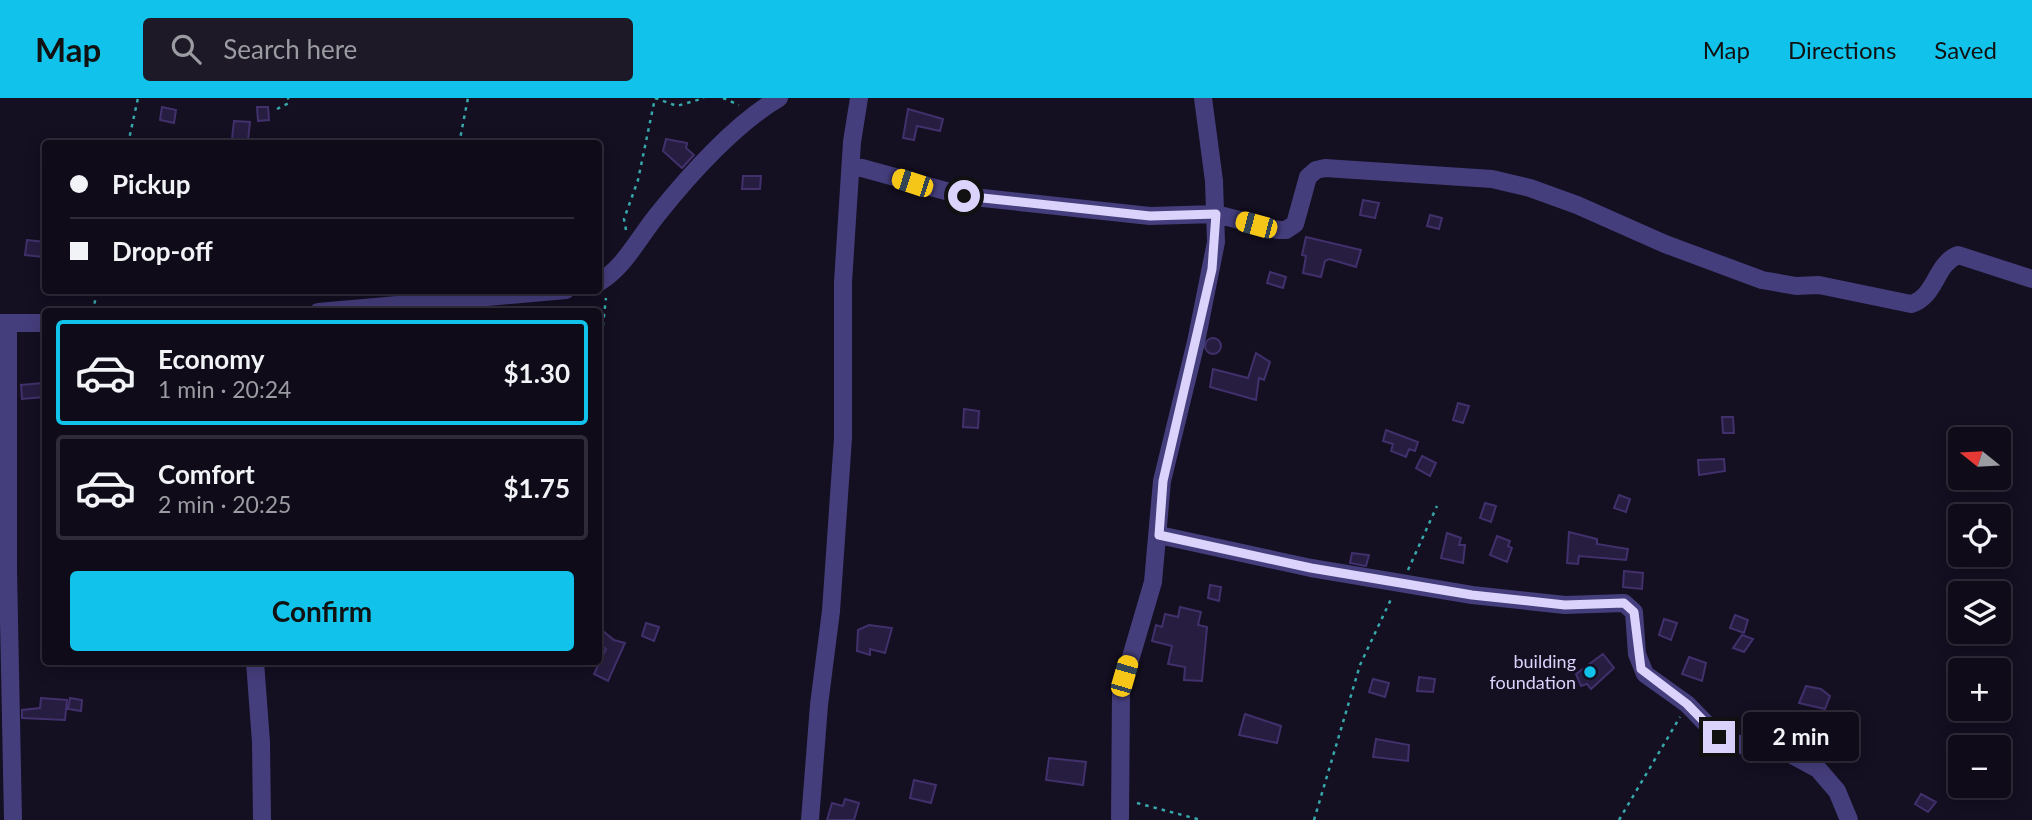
<!DOCTYPE html>
<html lang="en">
<head>
<meta charset="utf-8">
<style>
  :root { --surface:#0f0b19; --page:#1d1926; --text:#f1f3f6; --muted:#9b9ba2; --line:#2f2b38; --accent:#11c3ea }
  body { margin:0; font-family:Lato,sans-serif; background:var(--page); color:var(--text); height:100vh; display:flex; flex-direction:column; font-size:26px; white-space:nowrap }
  * { box-sizing:border-box; margin:0 }
  p { font-size:23px; color:var(--muted) }
  .icon { flex:none; width:38px; height:38px; fill:none; stroke:currentColor; stroke-width:2; stroke-linecap:round; stroke-linejoin:round }
  .map { position:relative; flex:1; overflow:hidden }
  .sheet { position:absolute; left:42px; top:210px; width:560px; height:357px; display:flex; flex-direction:column; background:var(--surface); border-radius:7px; box-shadow:0 4px 18px #0003,0 0 0 2px var(--line) }
  .sheet>* { flex:none }
  .guide { position:absolute; left:42px; top:42px; width:560px; height:154px; border-radius:7px; box-shadow:0 4px 18px #0003,0 0 0 2px var(--line); display:grid; align-content:center; height:154px; padding:0 28px; background:var(--surface) }
  .needle { width:46px; rotate:288deg }
  .fabs { position:absolute; left:1948px; top:329px; display:grid; gap:14px }
  .fabs a { display:grid; place-items:center; width:63px; height:63px; border-radius:7px; background:var(--surface); box-shadow:0 4px 18px #0003,0 0 0 2px var(--line); font-size:35px }
  .end { position:absolute; width:32px; height:32px; margin:-16px; border:9px solid #dbd3fc; background:#111; box-shadow:0 0 0 4px #111 }
  .from { border-radius:50% }
  .bubble { position:absolute; height:49px; border-radius:7px; background:var(--surface); box-shadow:0 4px 18px #0003,0 0 0 2px var(--line); font-size:23px; font-weight:700; line-height:49px; text-align:center }
  .car { position:absolute; width:21px; height:42px; margin:-21px -10px; border-radius:9px; box-shadow:0 0 5px 2px #0007; background:linear-gradient(#f5c518 24%,#345 0 40%,#f5c518 0 76%,#345 0 86%,#f5c518 0) }
  .guide b { display:flex; align-items:center; gap:24px; height:66px; font-size:26px }
  .guide b+b { border-top:2px solid var(--line) }
  .guide i { width:18px; height:18px; background:var(--text) }
  ul { padding:12px 0 0; list-style:none }
  li { display:flex; align-items:center; gap:21px; height:105px; margin:0 14px 10px; padding:0 14px; border:4px solid var(--line); border-radius:7px }
  li div { flex:1 }
  li b { display:block; font-size:26px }
  li em { font-style:normal; font-weight:700 }
  li.active { border-color:var(--accent) }
  li>.icon { width:63px; height:63px; stroke-width:1.5 }
  .action { display:flex; gap:14px; margin-top:auto; padding:14px 28px }
  .action a { flex:1; height:80px; border-radius:7px; background:var(--accent); color:#111; font-size:28px; font-weight:700; line-height:80px; text-align:center }
  header { display:flex; align-items:center; gap:42px; box-sizing:border-box; height:98px; padding:0 35px; background:var(--accent); color:#111 }
  header strong { font-size:33px }
  nav { display:flex; gap:38px; margin-inline-start:auto; font-size:24px }
  .search { width:490px; height:63px; background:var(--page); display:flex; align-items:center; gap:18px; box-sizing:border-box; padding:0 24px; border-radius:7px; color:var(--muted); font-size:26px }
  .map>svg:first-child { display:block }
</style>
</head>
<body>
<header>
<strong>Map</strong>
<div class="search"><svg class="icon" aria-label="search" viewBox="0 0 24 24"><circle cx="10" cy="10" r="6"/><path d="M15 15l6 6"/></svg>Search here</div>
<nav><a>Map</a><a>Directions</a><a>Saved</a></nav>
</header>
<div class="map">
<svg width="2032" height="722" viewBox="0 0 2032 722">
  <rect width="100%" height="100%" fill="#140f21"/>
  <path fill="#271d41" stroke="#41306b" stroke-width="2" d="M162,9l14,3 -2,13 -14,-3z
    M257,9h11l1,13 -11,1z
    M908,11l35,10 -3,12 -23,-5 -3,14 -11,-2z
    M234,23l16,1 -2,19 -16,-2z
    M666,41l21,4 -1,5 8,7 -12,13 -19,-17z
    M743,78h18l-1,13h-18z
    M1363,102l16,3 -4,15 -15,-3z
    M1430,117l12,3 -3,11 -12,-3z
    M1306,139l55,13 -5,17 -27,-8 -4,2 -4,16 -18,-4 3,-17 -4,-1z
    M27,142l18,2 -2,15 -18,-2z
    M1270,174l16,5 -3,11 -16,-5z
    M1205 248a8 8 0 1 1 16 0a8 8 0 1 1-16 0Z
    M1256,255l14,9 -6,18 -5,-2 -3,22 -46,-13 3,-18 35,9z
    M43,285l1,14 -22,2 -1,-14z
    M1458,305l11,3 -6,17 -10,-3z
    M964,311l15,2 -1,17 -15,-1z
    M1722,319h11l1,16h-11z
    M1386,332l32,12 -3,9 -6,-2 -3,8 -15,-6 2,-7 -10,-3z
    M1422,358l14,7 -6,13 -14,-8z
    M1724,361l1,12 -26,4 -1,-15z
    M1619,397l11,4 -4,13 -12,-4z
    M1485,405l11,3 -5,16 -11,-4z
    M1569,434l28,7v5l31,5 -2,11 -47,-4 -1,8 -11,-1z
    M1447,435l14,5 -2,7h6l-2,18 -22,-5z
    M1497,438l13,5 -2,5 4,2 -5,14 -17,-7z
    M1352,455l17,2 -3,11 -16,-3z
    M1624,473l19,2 -1,16 -19,-2z
    M1210,487l11,2 -2,14 -11,-3z
    M1180,509l21,5 -3,13 9,2 -5,54 -18,-1 1,-13 -17,-3 4,-18 -20,-5 4,-16 6,2 3,-13 13,3z
    M1735,517l13,5 -4,13 -14,-5z
    M1664,521l13,4 -6,17 -12,-5z
    M646,525l13,4 -5,14 -12,-5z
    M869,527l23,3 -7,25 -15,-4v6l-13,-4 1,-21z
    M598,529l16,13 11,3 -17,38 -14,-7 12,-25 -8,-6z
    M1742,537l11,4 -9,13 -11,-4z
    M1603,556l11,14 -23,21 -4,-5 -6,2 -5,-12z
    M1689,559l17,6 -4,18 -20,-7z
    M1419,579l16,2 -2,13 -16,-1z
    M1373,581l16,4 -4,14 -16,-5z
    M1806,588l15,3 9,7 -5,13 -26,-6z
    M41,600l26,2 -2,20 -43,-2v-8l18,-2z
    M70,600l12,2 -1,11 -13,-2z
    M1245,616l36,12 -4,17 -38,-8z
    M1376,641l33,6 -1,16 -35,-4z
    M1049,660l37,4 -3,23 -37,-5z
    M914,682l22,5 -5,18 -21,-5z
    M1921,696l15,8 -8,10 -13,-8z
    M845,701l14,4 -5,17h-27l5,-17 11,3z"/>
  <g fill="none" stroke-linecap="round" stroke-linejoin="round">
    <path stroke="#37a9ac" stroke-width="2.5" stroke-dasharray="3.5 5" stroke-linecap="butt" d="M655,0l22,8 27,-8
      M723,0l16,7
      M277,11l12,-6 -1,-5
      M128,46l10,-46
      M459,46l9,-46
      M626,132l-2,-11 14,-39 17,-82
      M93,214l4,-22
      M598,270l8,-70
      M1408,472l29,-64
      M1137,705l64,17
      M1314,722l46,-155 32,-68
      M1619,722l61,-103"/>
    <path stroke="#453e7d" stroke-width="18" d="M851,67l113,31 186,20 66,-2 62,16h8l9,-6 13,-47 8,-7 9,-2 167,11 38,9 47,17 88,39 97,36 34,6 23,-1 92,19c25,-7 24,-40 47,-49l74,24
      M598,185c27,-16 41,-46 60,-69 31,-39 78,-91 121,-116
      M318,214l248,-22
      M0,225h46
      M8,226v246l5,250
      M1159,437l152,33 161,27 93,10 59,-2 10,9 3,42 8,20 42,30 32,33 34,12 30,1 35,19 19,22 12,29
      M255,564l6,80 1,78
      M810,722l9,-115 12,-94 12,-173v-156l9,-140 7,-44
      M1120,722l1,-129 32,-109 9,-101 34,-139 20,-100 -2,-61 -11,-83"/>
  </g>
  <g fill="none" stroke-linecap="round" stroke-linejoin="round">
    <path stroke="#dbd3fc" stroke-width="9" d="M964,98l186,20 66,-2 -4,55 -49,212 -4,54 152,33 161,27 93,10 59,-2 10,9 7,57 46,35 32,33"/>
  </g>
  <circle fill="#11c3ea" stroke="#140f21" stroke-width="2.5" cx="1590" cy="574" r="7"/>
  <g text-anchor="middle" stroke-width="5" stroke-linejoin="round" paint-order="stroke">
    <g font-size="18" fill="#dbd3fc" stroke="#140f21" text-anchor="end">
      <text x="1576" y="570">building<tspan x="1576" dy="21">foundation</tspan></text>
    </g>
  </g>
</svg>
<div class="fabs">
<a><svg class="needle" viewBox="-14 -14 28 28"><path d="M0-13l5 13h-10z" fill="#e53935"/><path d="M0 13l5-13h-10z" fill="#9b9ba2"/></svg></a>
<a><svg class="icon" aria-label="locate" viewBox="0 0 24 24"><circle cx="12" cy="12" r="6"/><path d="M12 2v4M12 18v4M2 12h4M18 12h4"/></svg></a>
<a><svg class="icon" aria-label="layers" viewBox="0 0 24 24"><path d="M12 4l9 5-9 5-9-5zM3 14l9 5 9-5"/></svg></a>
<a>+</a>
<a>−</a>
</div>
<i class="end from" style="left:964px;top:98px"></i>
<i class="end" style="left:1719px;top:639px"></i>
<div class="bubble" style="left:1743px;top:614px;width:116px">2 min</div>
<i class="car" style="left:912px;top:85px;rotate:288deg"></i>
<i class="car" style="left:1256px;top:127px;rotate:285deg"></i>
<i class="car" style="left:1124px;top:578px;rotate:16deg"></i>
<div class="guide">
<b><i class="from"></i>Pickup</b>
<b><i></i>Drop-off</b>
</div>
<section class="sheet">
<ul>
<li class="active"><svg class="icon" aria-label="car" viewBox="0 0 24 24"><path d="M5 17H2v-5l4-1 3-4h7l3 4 3 1v5h-3M9 17h6M6 11h13"/><circle cx="7" cy="17" r="2"/><circle cx="17" cy="17" r="2"/></svg><div><b>Economy</b><p>1 min · 20:24</p></div><em>$1.30</em></li>
<li><svg class="icon" aria-label="car" viewBox="0 0 24 24"><path d="M5 17H2v-5l4-1 3-4h7l3 4 3 1v5h-3M9 17h6M6 11h13"/><circle cx="7" cy="17" r="2"/><circle cx="17" cy="17" r="2"/></svg><div><b>Comfort</b><p>2 min · 20:25</p></div><em>$1.75</em></li>
</ul>
<div class="action"><a>Confirm</a></div>
</section>
</div>
</body>
</html>
